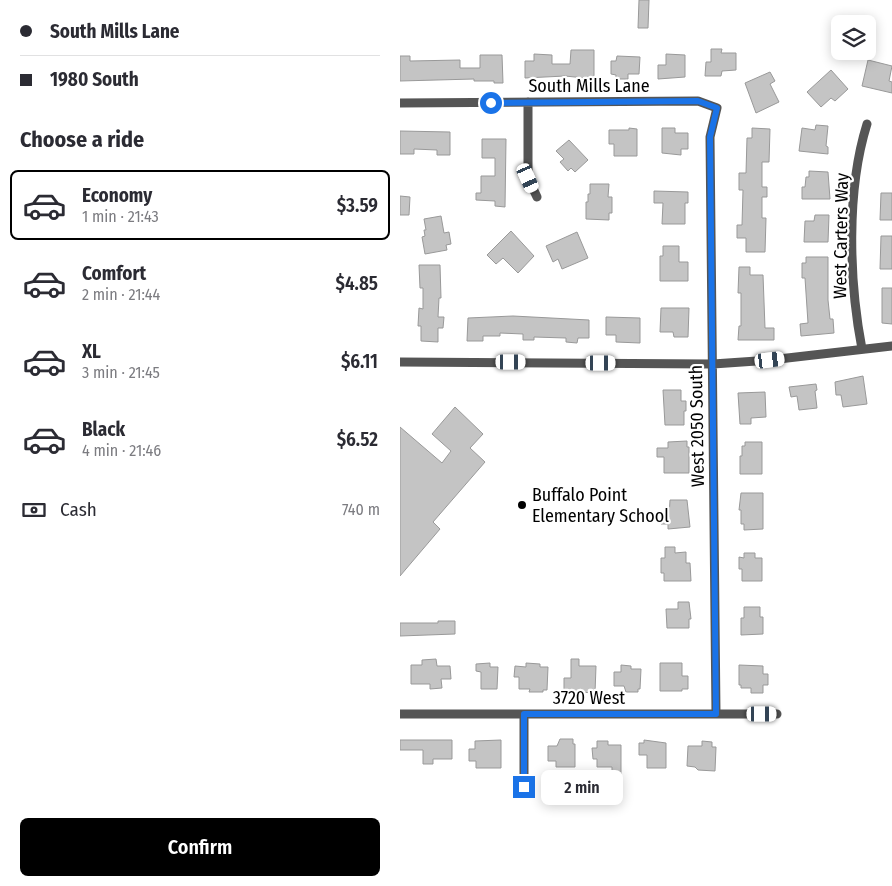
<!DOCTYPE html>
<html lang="en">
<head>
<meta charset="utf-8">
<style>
  :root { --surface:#fff; --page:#f7f7f7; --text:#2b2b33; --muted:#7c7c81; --line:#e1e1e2; --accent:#000 }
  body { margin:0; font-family:"Fira Sans Condensed",sans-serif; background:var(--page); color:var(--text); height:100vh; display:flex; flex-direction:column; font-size:19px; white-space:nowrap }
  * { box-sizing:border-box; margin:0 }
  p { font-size:16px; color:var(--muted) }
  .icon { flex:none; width:28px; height:28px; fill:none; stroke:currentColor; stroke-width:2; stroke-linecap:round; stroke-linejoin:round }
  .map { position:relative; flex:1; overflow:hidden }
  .drawer { display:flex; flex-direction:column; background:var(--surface); width:400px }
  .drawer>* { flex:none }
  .guide { display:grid; align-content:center; height:110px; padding:0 20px; background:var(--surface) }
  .buttons { position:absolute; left:431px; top:15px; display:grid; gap:10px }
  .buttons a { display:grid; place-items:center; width:45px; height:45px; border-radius:8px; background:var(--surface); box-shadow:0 2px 12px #0003; font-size:25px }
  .end { position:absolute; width:22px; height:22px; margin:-11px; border:6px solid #1a73e8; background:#fff; box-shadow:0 0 0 2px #fff }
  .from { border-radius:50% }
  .bubble { position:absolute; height:35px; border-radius:8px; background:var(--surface); box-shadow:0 2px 12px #0003; font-size:16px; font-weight:600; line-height:35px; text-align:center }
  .car { position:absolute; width:15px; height:30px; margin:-15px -8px; border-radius:6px; box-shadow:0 0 4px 1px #0007; background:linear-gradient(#fff 24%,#345 0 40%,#fff 0 76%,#345 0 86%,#fff 0) }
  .guide b { display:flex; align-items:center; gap:18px; height:48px; font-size:19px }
  .guide b+b { border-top:1px solid var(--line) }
  .guide i { width:12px; height:12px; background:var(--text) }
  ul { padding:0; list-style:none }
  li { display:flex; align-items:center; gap:15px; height:70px; margin:0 10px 8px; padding:0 10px; border:2px solid transparent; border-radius:8px }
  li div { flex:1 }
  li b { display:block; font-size:19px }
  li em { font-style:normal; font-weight:600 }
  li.on { border-color:var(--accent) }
  li>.icon { width:45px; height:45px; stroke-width:1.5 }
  h2 { padding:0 20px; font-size:22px; line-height:60px }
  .pay { display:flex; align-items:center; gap:12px; height:55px; padding:0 20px; font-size:19px }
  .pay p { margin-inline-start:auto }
  .action { display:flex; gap:10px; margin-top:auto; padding:10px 20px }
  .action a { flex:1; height:58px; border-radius:8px; background:var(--accent); color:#fff; font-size:20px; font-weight:600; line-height:58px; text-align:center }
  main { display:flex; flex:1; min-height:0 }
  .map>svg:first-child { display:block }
</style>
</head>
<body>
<main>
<section class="drawer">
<div class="guide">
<b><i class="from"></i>South Mills Lane</b>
<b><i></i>1980 South</b>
</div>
<h2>Choose a ride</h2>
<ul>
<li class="on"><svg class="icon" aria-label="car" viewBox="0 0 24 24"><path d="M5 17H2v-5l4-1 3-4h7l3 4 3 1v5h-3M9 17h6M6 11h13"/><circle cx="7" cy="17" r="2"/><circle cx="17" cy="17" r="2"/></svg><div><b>Economy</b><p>1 min · 21:43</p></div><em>$3.59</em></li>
<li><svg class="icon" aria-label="car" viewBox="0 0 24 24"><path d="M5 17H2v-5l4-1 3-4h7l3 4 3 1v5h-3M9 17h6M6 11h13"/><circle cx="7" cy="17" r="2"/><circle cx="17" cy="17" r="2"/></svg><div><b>Comfort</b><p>2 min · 21:44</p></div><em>$4.85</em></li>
<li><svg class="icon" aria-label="car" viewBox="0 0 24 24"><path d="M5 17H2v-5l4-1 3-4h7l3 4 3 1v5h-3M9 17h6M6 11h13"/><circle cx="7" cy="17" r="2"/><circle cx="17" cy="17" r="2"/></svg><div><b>XL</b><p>3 min · 21:45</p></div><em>$6.11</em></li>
<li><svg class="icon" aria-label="car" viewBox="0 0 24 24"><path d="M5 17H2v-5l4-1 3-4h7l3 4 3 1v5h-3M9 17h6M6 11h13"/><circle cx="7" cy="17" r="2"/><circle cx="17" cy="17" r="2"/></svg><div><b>Black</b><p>4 min · 21:46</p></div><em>$6.52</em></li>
</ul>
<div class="pay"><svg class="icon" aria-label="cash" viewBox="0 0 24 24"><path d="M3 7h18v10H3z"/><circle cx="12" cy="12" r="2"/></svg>Cash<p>740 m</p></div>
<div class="action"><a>Confirm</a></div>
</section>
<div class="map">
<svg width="492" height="886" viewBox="0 0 492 886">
  <rect width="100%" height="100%" fill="#fff"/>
  <path fill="#c4c4c4" stroke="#999" d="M239,0h10l-1,28h-10z
    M311,49h11l-1,4h15v17l-14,1 -1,5h-16l1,-14h5z
    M171,50h23v29l-29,-3 -40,2v-17h9v-7l18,1v9h18z
    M266,54l19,1v22l-27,2v-14h8z
    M80,55h22l1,28h-9v-2h-20v-2l-74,2v-25h10v5l50,-1v8h20z
    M217,56l23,1 -1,17h-11v5h-12v-4l-5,-1v-13h5z
    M468,60l24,6 -3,15 3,1v11l-30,-7z
    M431,70l17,19 -13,12 -4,-3 -10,9 -14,-15z
    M370,72l5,9 -5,3 9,18 -23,11 -11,-30z
    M416,125l12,1 -2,20 2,1v7l-29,-3 3,-23 13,2z
    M229,128l8,1v27h-23v-12h-5v-14h20z
    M262,128h13v5h13v16h-7v6l-19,-2z
    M352,128l18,1 -1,33h-7v25h5v10h-5v21h4l-1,34h-19v-14h-9v-13h5l1,-35h-4v-17h7l1,-35h5z
    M0,131l50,1v23h-13v-5l-23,-1v5h-14z
    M82,139h24l-1,68 -10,-1v-5l-19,-1v-7h5v-17h14v-18h-13z
    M169,140l19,20 -13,12 -4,-4 -3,3 -8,-9 4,-3 -8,-8z
    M409,171l19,1 2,27h-28v-12h3l1,-10h3z
    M190,184h19l-1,13h4v16h-3v7l-23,-1v-17h2v-8h2z
    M254,191l34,1v11h-3v21h-23l1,-21h-9z
    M481,193h11v27h-12z
    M0,196l10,1 -1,18h-9z
    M415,215h14l-1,27h-24l1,-21h9z
    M41,216l3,17 5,-1 2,12 -5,1 1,5 -22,4 -3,-17 3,-1 -1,-6h2l-2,-11z
    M111,231l23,25 -16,17 -15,-15 -7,6 -9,-9z
    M177,232l11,26 -26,11 -4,-10 -5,3 -7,-16z
    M481,236h11v33h-12z
    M263,246h16v16h9v19h-28v-25h3z
    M406,257h22v43l2,19h3l1,14 -33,3 -1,-12 8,-1 -3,-45h-3v-15h4z
    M19,265h21l1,33h-2l-1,19h6l-1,11h-5v14l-17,-1v-15h-3l1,-18 4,1v-21h-3z
    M339,267h11v8h13l2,53h9v12h-36l1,-14h2v-33h-3z
    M482,288h10v36l-10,-1z
    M261,308h28l-1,29h-14l-1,-5h-13z
    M113,316l76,4v18h-11l-1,5 -11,-1v-4l-32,-1v3h-11v-6l-23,-1v3h-17v5h-16l1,-23z
    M206,317l34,1v25l-24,-1v-7h-10z
    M463,376l4,28 -24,3 -2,-12h-5l-1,-13z
    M416,384l1,6 -2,1 2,17 -18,2 -2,-14 -6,1 -2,-10z
    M263,390h18v11h5v10h-2v14h-19z
    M365,392l1,25 -15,1v6h-11l-2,-31z
    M55,407l28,27 -13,14 15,14 -52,60 7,7 -40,47v-149l42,36 9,-12 -19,-17z
    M287,441v6h2v26h-25v-16h-7v-9h11v-6z
    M345,442h17v32h-22v-18h2v-10h3z
    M341,493h22v36l-19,1v-6h-3v-14h-2z
    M270,500h17l3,27 -22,2v-5h-7v-7h8z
    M265,547h10v6l11,-1v11h4l1,18h-27v-8h-3v-15h4z
    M344,553h11v5h7v23h-20v-12h-3v-12l5,1z
    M278,602h11l2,17h-2v9h-22l-1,-19h12z
    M344,607h16v10h3v17l-22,1v-17h3z
    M38,621h17v13l-55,2v-13h38z
    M36,659l1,7h13l1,13h-10l1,9 -12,1v-5h-19v-19h11v-5z
    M171,659h8v7h17l-1,27 -31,-2v-13h7z
    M90,663v4h8l-1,22h-16v-17l-5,-1v-7z
    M126,663l14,1v3h8l-1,23h-4v2h-14l1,-3h-11v-12h-5l1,-11 11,1z
    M260,663h22v13h6v13h-6v2h-22z
    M221,665l10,1v3h10l-1,20h-2v3h-12l-2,-6h-10v-14h7z
    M339,665l24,1v8h5v11h-5v8h-12v-5h-10v-3h-2z
    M160,739h13v5h2v23h-19v-6h-8v-15h9z
    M0,740h52v19h-19v5h-10v-14h-23z
    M101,740v28h-25v-7h-7v-12h6v-8z
    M244,740l22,3v25h-19v-13h-8v-12h5z
    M197,741h11v4h13v29h-9v-7h-15v-8h-4l-1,-11h5z
    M302,741l10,1v5h4l-1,24 -17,-1 -3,-3 -8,-1 1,-20h14z"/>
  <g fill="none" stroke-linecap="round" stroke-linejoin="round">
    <path stroke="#555" stroke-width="9" d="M128,102v76l9,19
      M0,103l298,-2 19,7 -7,29 6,577
      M462,349c-13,-68 -16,-158 5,-225
      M0,362l313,2 57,-4 122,-14
      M0,714h377
      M124,714v73"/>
  </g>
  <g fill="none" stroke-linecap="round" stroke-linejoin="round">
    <path stroke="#1a73e8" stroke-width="6" d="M91,103l207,-2 19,7 -7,29 6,577h-192v73"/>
  </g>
  <circle fill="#000" stroke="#fff" stroke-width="2" cx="122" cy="505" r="5"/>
  <g text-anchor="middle" stroke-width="4.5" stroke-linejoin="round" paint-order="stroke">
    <g font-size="18" fill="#000" stroke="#fff">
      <text x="189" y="92">South Mills Lane</text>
      <text transform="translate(441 236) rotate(-89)" y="6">West Carters Way</text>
      <text transform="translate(297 426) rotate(-91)" y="6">West 2050 South</text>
      <text x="189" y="704">3720 West</text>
    </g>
    <g font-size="18" fill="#000" stroke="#fff" text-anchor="start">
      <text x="132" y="501">Buffalo Point<tspan x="132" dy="21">Elementary School</tspan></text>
    </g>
  </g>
</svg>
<div class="buttons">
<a><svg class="icon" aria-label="layers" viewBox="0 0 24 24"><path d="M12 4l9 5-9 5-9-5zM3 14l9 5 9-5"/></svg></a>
</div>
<i class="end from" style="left:91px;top:103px"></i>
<i class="end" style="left:124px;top:787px"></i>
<div class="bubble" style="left:141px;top:770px;width:82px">2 min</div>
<i class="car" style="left:128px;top:178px;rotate:156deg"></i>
<i class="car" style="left:370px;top:360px;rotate:83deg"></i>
<i class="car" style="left:111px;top:362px;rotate:90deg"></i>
<i class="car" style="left:201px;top:363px;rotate:90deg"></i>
<i class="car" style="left:362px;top:714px;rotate:90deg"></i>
</div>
</main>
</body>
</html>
